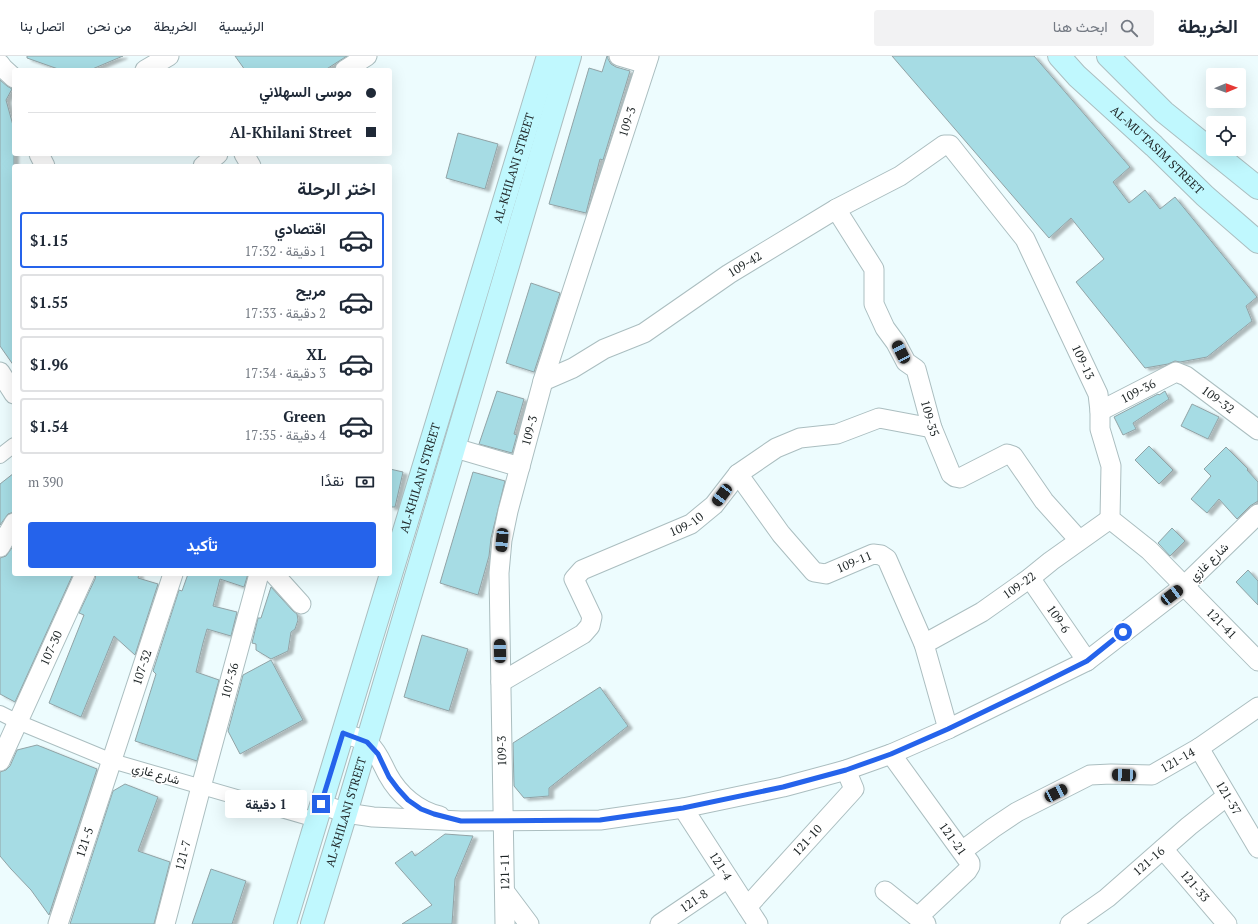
<!DOCTYPE html>
<html lang="ar">
<head>
<meta charset="utf-8">
<style>
  :root { --surface:#fff; --page:#f2f2f3; --text:#1f2937; --muted:#747a83; --line:#e0e1e3; --accent:#2563eb }
  body { margin:0; font-family:"PT Serif",Vazirmatn,serif; background:var(--page); color:var(--text); direction:rtl; height:100vh; display:flex; flex-direction:column; font-size:15px; white-space:nowrap }
  * { box-sizing:border-box; margin:0 }
  p { font-size:13px; color:var(--muted) }
  .icon { flex:none; width:22px; height:22px; fill:none; stroke:currentColor; stroke-width:2; stroke-linecap:round; stroke-linejoin:round }
  .map { position:relative; flex:1; overflow:hidden; direction:ltr }
  .drawer { position:absolute; left:12px; top:108px; width:380px; height:412px; display:flex; flex-direction:column; background:var(--surface); border-radius:4px; box-shadow:0 4px 16px #0002; direction:rtl }
  .drawer>* { flex:none }
  .top-card { position:absolute; left:12px; top:12px; width:380px; height:88px; border-radius:4px; box-shadow:0 4px 16px #0002; direction:rtl; display:grid; align-content:center; height:88px; padding:0 16px; background:var(--surface) }
  .needle { width:26px; rotate:89deg }
  .fabs { position:absolute; left:1206px; top:12px; display:grid; gap:8px }
  .fabs a { display:grid; place-items:center; width:40px; height:40px; border-radius:4px; background:var(--surface); box-shadow:0 4px 16px #0002; font-size:20px }
  .end { position:absolute; width:18px; height:18px; margin:-9px; border:5px solid #2563eb; background:#fff; box-shadow:0 0 0 2px #fff }
  .from { border-radius:50% }
  .bubble { position:absolute; height:28px; border-radius:4px; background:var(--surface); box-shadow:0 4px 16px #0002; font-size:13px; font-weight:700; line-height:28px; text-align:center; direction:rtl }
  .car { position:absolute; width:12px; height:24px; margin:-12px -6px; border-radius:5px; box-shadow:0 0 3px 1px #0007; background:linear-gradient(#222 24%,#8ab4d8 0 40%,#222 0 76%,#8ab4d8 0 86%,#222 0) }
  .top-card b { display:flex; align-items:center; gap:14px; height:38px; font-size:15px }
  .top-card b+b { border-top:1px solid var(--line) }
  .top-card i { width:10px; height:10px; background:var(--text) }
  ul { padding:0; list-style:none }
  li { display:flex; align-items:center; gap:12px; height:56px; margin:0 8px 6px; padding:0 8px; border:2px solid var(--line); border-radius:4px }
  li div { flex:1 }
  li b { display:block; font-size:15px }
  li em { font-style:normal; font-weight:700 }
  li.on { border-color:var(--accent) }
  li>.icon { width:36px; height:36px; stroke-width:1.5 }
  h2 { padding:0 16px; font-size:18px; line-height:48px }
  .pay { display:flex; align-items:center; gap:10px; height:44px; padding:0 16px; font-size:15px }
  .pay p { margin-inline-start:auto }
  .cta { display:flex; gap:8px; margin-top:auto; padding:8px 16px }
  .cta a { flex:1; height:46px; border-radius:4px; background:var(--accent); color:#fff; font-size:16px; font-weight:700; line-height:46px; text-align:center }
  header { display:flex; align-items:center; gap:24px; box-sizing:border-box; height:56px; padding:0 20px; background:var(--surface); border-bottom:1px solid var(--line) }
  header strong { font-size:19px }
  nav { display:flex; gap:22px; margin-inline-start:auto; font-size:14px }
  .search { width:280px; height:36px; background:var(--page); display:flex; align-items:center; gap:10px; box-sizing:border-box; padding:0 14px; border-radius:4px; color:var(--muted); font-size:15px }
  .map>svg:first-child { display:block }
</style>
</head>
<body>
<header>
<strong>الخريطة</strong>
<div class="search"><svg class="icon" aria-label="search" viewBox="0 0 24 24"><circle cx="10" cy="10" r="6"/><path d="M15 15l6 6"/></svg>ابحث هنا</div>
<nav><a>الرئيسية</a><a>الخريطة</a><a>من نحن</a><a>اتصل بنا</a></nav>
</header>
<div class="map">
<svg width="1258" height="868" viewBox="0 0 1258 868">
  <defs>
    <filter id="shadow"><feDropShadow dx="4.5" dy="2.5" stdDeviation="1" flood-color="#0004"/></filter>
  </defs>
  <rect width="100%" height="100%" fill="#edfcfe"/>
  <path fill="#a6dce4" stroke="#91a3a6" filter="url(#shadow)" d="M27,0h96l-33,14h-29l-34,-12z
    M235,0h112l-22,14h-80z
    M607,0h1v3l3,5 5,3 14,4 -27,89 -3,-1 -14,54 -37,-9 40,-136 13,4z
    M892,0h142l96,111 -17,15 16,21 16,-13 15,19 15,-12 82,100 -11,9 6,15 -45,36 -27,5 -5,-1 -7,3 -23,4 -69,-86 28,-23 -33,-41 -22,20z
    M0,24l7,6 5,3 -6,11 8,29v237l-14,-20z
    M458,77l40,11 -13,45 -39,-11z
    M531,227l29,10 -26,79 -28,-9z
    M497,335l27,8 -10,35 3,1 -5,18 -33,-9z
    M1165,335l4,8 -36,24 3,6 -13,6 -9,-18 44,-23 1,1z
    M1192,348l27,13 -11,22 -27,-13z
    M1149,390l24,24 -14,14 -24,-24z
    M1226,391l22,22 -1,1 11,12v19l-8,5 -13,13 -18,-20 -12,14 -16,-14 20,-23 -7,-7z
    M390,413l13,3 -8,35h-5z
    M473,416l32,9 -14,57 -2,18 -11,39 -38,-12z
    M14,417v39l-6,2 -8,11v-41z
    M1172,472l13,13 -15,15 -12,-13z
    M14,489v29h59l-58,128 -15,-8v-136l6,-2z
    M1248,514l10,11v24l-22,-23z
    M96,518h43l-1,4 20,6 -23,71 -21,-19 -33,81 -32,-14 35,-88 -5,-2 16,-34z
    M188,518h60l-4,13 -24,-8 -7,27 24,6 -6,24 -24,-7 -4,14 -7,29 23,8 -22,81 -62,-20 21,-67 -3,-3 26,-81 3,1z
    M271,531l22,24 4,3 1,6 -3,9 -4,3 -3,19 -17,8 -15,-9v-6l-4,-1 6,-25h3z
    M422,579l46,14 -19,62 -45,-14z
    M271,604l32,60 -63,34 -12,-23 15,-56z
    M600,631l28,39 -79,62v8l-25,2 -10,-12 -1,-43z
    M37,689l60,24 -48,146 -18,-25 -20,-21 -11,-13v-84l6,-2 4,-4 7,-16z
    M125,728l33,13 -20,54 32,11 -16,62h-84l43,-133z
    M445,778l28,2 -18,43 -3,45h-50l30,-19 -37,-42 17,-12 3,5z
    M211,813l35,12 -14,43h-40z"/>
  <g fill="none" stroke-linecap="round" stroke-linejoin="round">
    <defs>
      <path id="pedestrian" d="M0,400l14,-11
        M0,657l18,9 94,39 204,59"/>
      <g id="minor">
        <path d="M619,0l27,8"/>
        <path d="M0,8l3,4 11,10"/>
        <path d="M145,14l24,-14"/>
        <path d="M345,14l22,-14"/>
        <path d="M39,98l6,12"/>
        <path d="M244,98l7,12"/>
        <path d="M203,110l15,-12"/>
        <path id="s1" d="M836,153l38,60v35l11,24 11,15 10,19 10,7 16,59 19,46 4,3 5,1 47,-24 6,2 31,45 35,39"/>
        <path d="M0,316l14,22"/>
        <path id="s2" d="M543,325l30,-13 31,-19 40,-16 85,-59 107,-65 64,-33 44,-31h6l75,94 73,155 2,17v18l11,37 -1,53 39,31 109,111"/>
        <path id="s3" d="M1100,355l76,-39 10,4 72,54"/>
        <path d="M455,392l65,19"/>
        <path id="s4" d="M738,418l43,60 33,38 12,2 47,-20 8,1 6,4 37,85 24,85"/>
        <path d="M0,491l14,-24"/>
        <path d="M274,518l27,30"/>
        <path id="s5" d="M1030,522l57,83"/>
        <path id="s6" d="M924,588l58,-32 48,-34 21,-17 59,-42"/>
        <path id="s7" d="M501,626l82,-48 7,-8 2,-9 -18,-38 8,-9 109,-46 23,-19 24,-31 38,-26 24,-10 37,-4 42,-16 53,10"/>
        <path d="M343,677c8,3 19,5 26,11 9,8 13,20 19,31 11,20 30,36 52,41"/>
        <path id="s8" d="M1199,692l59,100"/>
        <path id="s9" d="M891,698l79,109v3l-3,5 -49,46"/>
        <path id="s10" d="M0,705l85,-187"/>
        <path d="M321,748l25,9 27,4 88,4 139,-1 83,-12 100,-21 63,-17 45,-16 57,-25 139,-68 97,-75 74,-72"/>
        <path id="s11" d="M683,752l75,116"/>
        <path id="s12" d="M1163,793l64,75"/>
        <path id="s13" d="M962,795l31,-23 24,-16 73,-37 21,-1 41,1 47,-27 59,-41"/>
        <path d="M885,835l41,33"/>
        <path d="M505,836l24,32"/>
        <path id="s14" d="M747,851l107,-118 -8,-19"/>
        <path id="s15" d="M58,868l115,-350"/>
        <path id="s16" d="M165,868l36,-137 58,-213"/>
        <path id="s17" d="M505,868l-6,-351 3,-33 6,-29 35,-130 106,-325"/>
        <path id="s18" d="M660,868l68,-46"/>
        <path id="s19" d="M1070,868l37,-26 82,-72 38,-30"/>
      </g>
      <g id="secondary">
        <path id="s20" d="M1059,0l18,20 77,70 51,50 53,46"/>
        <path d="M1108,0l56,56 94,76"/>
        <path id="s21" d="M285,868l263,-868"/>
        <path id="s22" d="M312,868l34,-111 224,-757"/>
      </g>
    </defs>
    <use href="#pedestrian" stroke="#abbec0" stroke-width="16"/>
    <use href="#minor" stroke="#abbec0" stroke-width="21"/>
    <use href="#secondary" stroke="#abbec0" stroke-width="24"/>
    <use href="#pedestrian" stroke="#fff" stroke-width="14"/>
    <use href="#minor" stroke="#fff" stroke-width="19"/>
    <use href="#secondary" stroke="#c0f8fe" stroke-width="22"/>
  </g>
  <g fill="none" stroke-linecap="round" stroke-linejoin="round">
    <path stroke="#2563eb" stroke-width="5" d="M321,748l22,-71 24,9 11,12 11,23 9,12 10,11 13,9 13,5 27,7 139,-1 83,-12 100,-21 63,-17 45,-16 57,-25 83,-40 56,-28 36,-29"/>
  </g>
  <g text-anchor="middle" stroke-width="3" stroke-linejoin="round" paint-order="stroke">
    <g font-size="12" fill="#1d2425" stroke="#fff">
      <text dy="4" stroke="none"><textPath href="#s17" startOffset="821">109-3</textPath></text>
      <text dy="4" stroke="none"><textPath href="#s20" startOffset="136">AL-MU'TASIM STREET</textPath></text>
      <text dy="4" stroke="none"><textPath href="#s21" startOffset="790">AL-KHILANI STREET</textPath></text>
      <text dy="4" stroke="none"><textPath href="#s2" startOffset="234">109-42</textPath></text>
      <text dy="4" stroke="none"><textPath href="#s2" startOffset="729">109-13</textPath></text>
      <text dy="4" stroke="none"><textPath href="#s3" startOffset="43">109-36</textPath></text>
      <text dy="4" stroke="none"><textPath href="#s3" startOffset="136">109-32</textPath></text>
      <text dy="4" stroke="none"><textPath href="#s1" startOffset="236">109-35</textPath></text>
      <text dy="4" stroke="none"><textPath href="#s17" startOffset="497">109-3</textPath></text>
      <text dy="4" stroke="none"><textPath href="#s21" startOffset="466">AL-KHILANI STREET</textPath></text>
      <text dy="4" stroke="none"><textPath href="#s7" startOffset="283">109-10</textPath></text>
      <text transform="translate(1209 506) rotate(-44)" y="4">شارع غازي</text>
      <text dy="4" stroke="none"><textPath href="#s4" startOffset="167">109-11</textPath></text>
      <text dy="4" stroke="none"><textPath href="#s6" startOffset="112">109-22</textPath></text>
      <text dy="4" stroke="none"><textPath href="#s5" startOffset="50">109-6</textPath></text>
      <text dy="4" stroke="none"><textPath href="#s2" startOffset="1044">121-41</textPath></text>
      <text dy="4" stroke="none"><textPath href="#s10" startOffset="124">107-30</textPath></text>
      <text dy="4" stroke="none"><textPath href="#s15" startOffset="270">107-32</textPath></text>
      <text dy="4" stroke="none"><textPath href="#s16" startOffset="252">107-36</textPath></text>
      <text transform="translate(502 695) rotate(-91)" y="4">109-3</text>
      <text dy="4" stroke="none"><textPath href="#s13" startOffset="241">121-14</textPath></text>
      <text transform="translate(156 718) rotate(16)" y="4">شارع غازي</text>
      <text dy="4" stroke="none"><textPath href="#s8" startOffset="58">121-37</textPath></text>
      <text dy="4" stroke="none"><textPath href="#s22" startOffset="117">AL-KHILANI STREET</textPath></text>
      <text dy="4" stroke="none"><textPath href="#s9" startOffset="105">121-21</textPath></text>
      <text dy="4" stroke="none"><textPath href="#s14" startOffset="90">121-10</textPath></text>
      <text dy="4" stroke="none"><textPath href="#s15" startOffset="86">121-5</textPath></text>
      <text dy="4" stroke="none"><textPath href="#s16" startOffset="71">121-7</textPath></text>
      <text dy="4" stroke="none"><textPath href="#s19" startOffset="101">121-16</textPath></text>
      <text dy="4" stroke="none"><textPath href="#s11" startOffset="69">121-4</textPath></text>
      <text transform="translate(505 816) rotate(-91)" y="4">121-11</text>
      <text dy="4" stroke="none"><textPath href="#s12" startOffset="49">121-33</textPath></text>
      <text dy="4" stroke="none"><textPath href="#s18" startOffset="41">121-8</textPath></text>
    </g>
  </g>
</svg>
<div class="fabs">
<a><svg class="needle" viewBox="-14 -14 28 28"><path d="M0-13l5 13h-10z" fill="#e53935"/><path d="M0 13l5-13h-10z" fill="#747a83"/></svg></a>
<a><svg class="icon" aria-label="locate" viewBox="0 0 24 24"><circle cx="12" cy="12" r="6"/><path d="M12 2v4M12 18v4M2 12h4M18 12h4"/></svg></a>
</div>
<i class="end from" style="left:1123px;top:576px"></i>
<i class="end" style="left:321px;top:748px"></i>
<div class="bubble" style="left:225px;top:734px;width:82px">1 دقيقة</div>
<i class="car" style="left:901px;top:296px;rotate:333deg"></i>
<i class="car" style="left:722px;top:439px;rotate:217deg"></i>
<i class="car" style="left:502px;top:484px;rotate:185deg"></i>
<i class="car" style="left:1172px;top:539px;rotate:53deg"></i>
<i class="car" style="left:500px;top:595px;rotate:359deg"></i>
<i class="car" style="left:1124px;top:719px;rotate:272deg"></i>
<i class="car" style="left:1056px;top:737px;rotate:63deg"></i>
<div class="top-card">
<b><i class="from"></i>موسى السهلاني</b>
<b><i></i>Al-Khilani Street</b>
</div>
<section class="drawer">
<h2>اختر الرحلة</h2>
<ul>
<li class="on"><svg class="icon" aria-label="car" viewBox="0 0 24 24"><path d="M5 17H2v-5l4-1 3-4h7l3 4 3 1v5h-3M9 17h6M6 11h13"/><circle cx="7" cy="17" r="2"/><circle cx="17" cy="17" r="2"/></svg><div><b>اقتصادي</b><p>1 دقيقة · 17:32</p></div><em>$1.15</em></li>
<li><svg class="icon" aria-label="car" viewBox="0 0 24 24"><path d="M5 17H2v-5l4-1 3-4h7l3 4 3 1v5h-3M9 17h6M6 11h13"/><circle cx="7" cy="17" r="2"/><circle cx="17" cy="17" r="2"/></svg><div><b>مريح</b><p>2 دقيقة · 17:33</p></div><em>$1.55</em></li>
<li><svg class="icon" aria-label="car" viewBox="0 0 24 24"><path d="M5 17H2v-5l4-1 3-4h7l3 4 3 1v5h-3M9 17h6M6 11h13"/><circle cx="7" cy="17" r="2"/><circle cx="17" cy="17" r="2"/></svg><div><b>XL</b><p>3 دقيقة · 17:34</p></div><em>$1.96</em></li>
<li><svg class="icon" aria-label="car" viewBox="0 0 24 24"><path d="M5 17H2v-5l4-1 3-4h7l3 4 3 1v5h-3M9 17h6M6 11h13"/><circle cx="7" cy="17" r="2"/><circle cx="17" cy="17" r="2"/></svg><div><b>Green</b><p>4 دقيقة · 17:35</p></div><em>$1.54</em></li>
</ul>
<div class="pay"><svg class="icon" aria-label="cash" viewBox="0 0 24 24"><path d="M3 7h18v10H3z"/><circle cx="12" cy="12" r="2"/></svg>نقدًا<p>390 m</p></div>
<div class="cta"><a>تأكيد</a></div>
</section>
</div>
</body>
</html>
